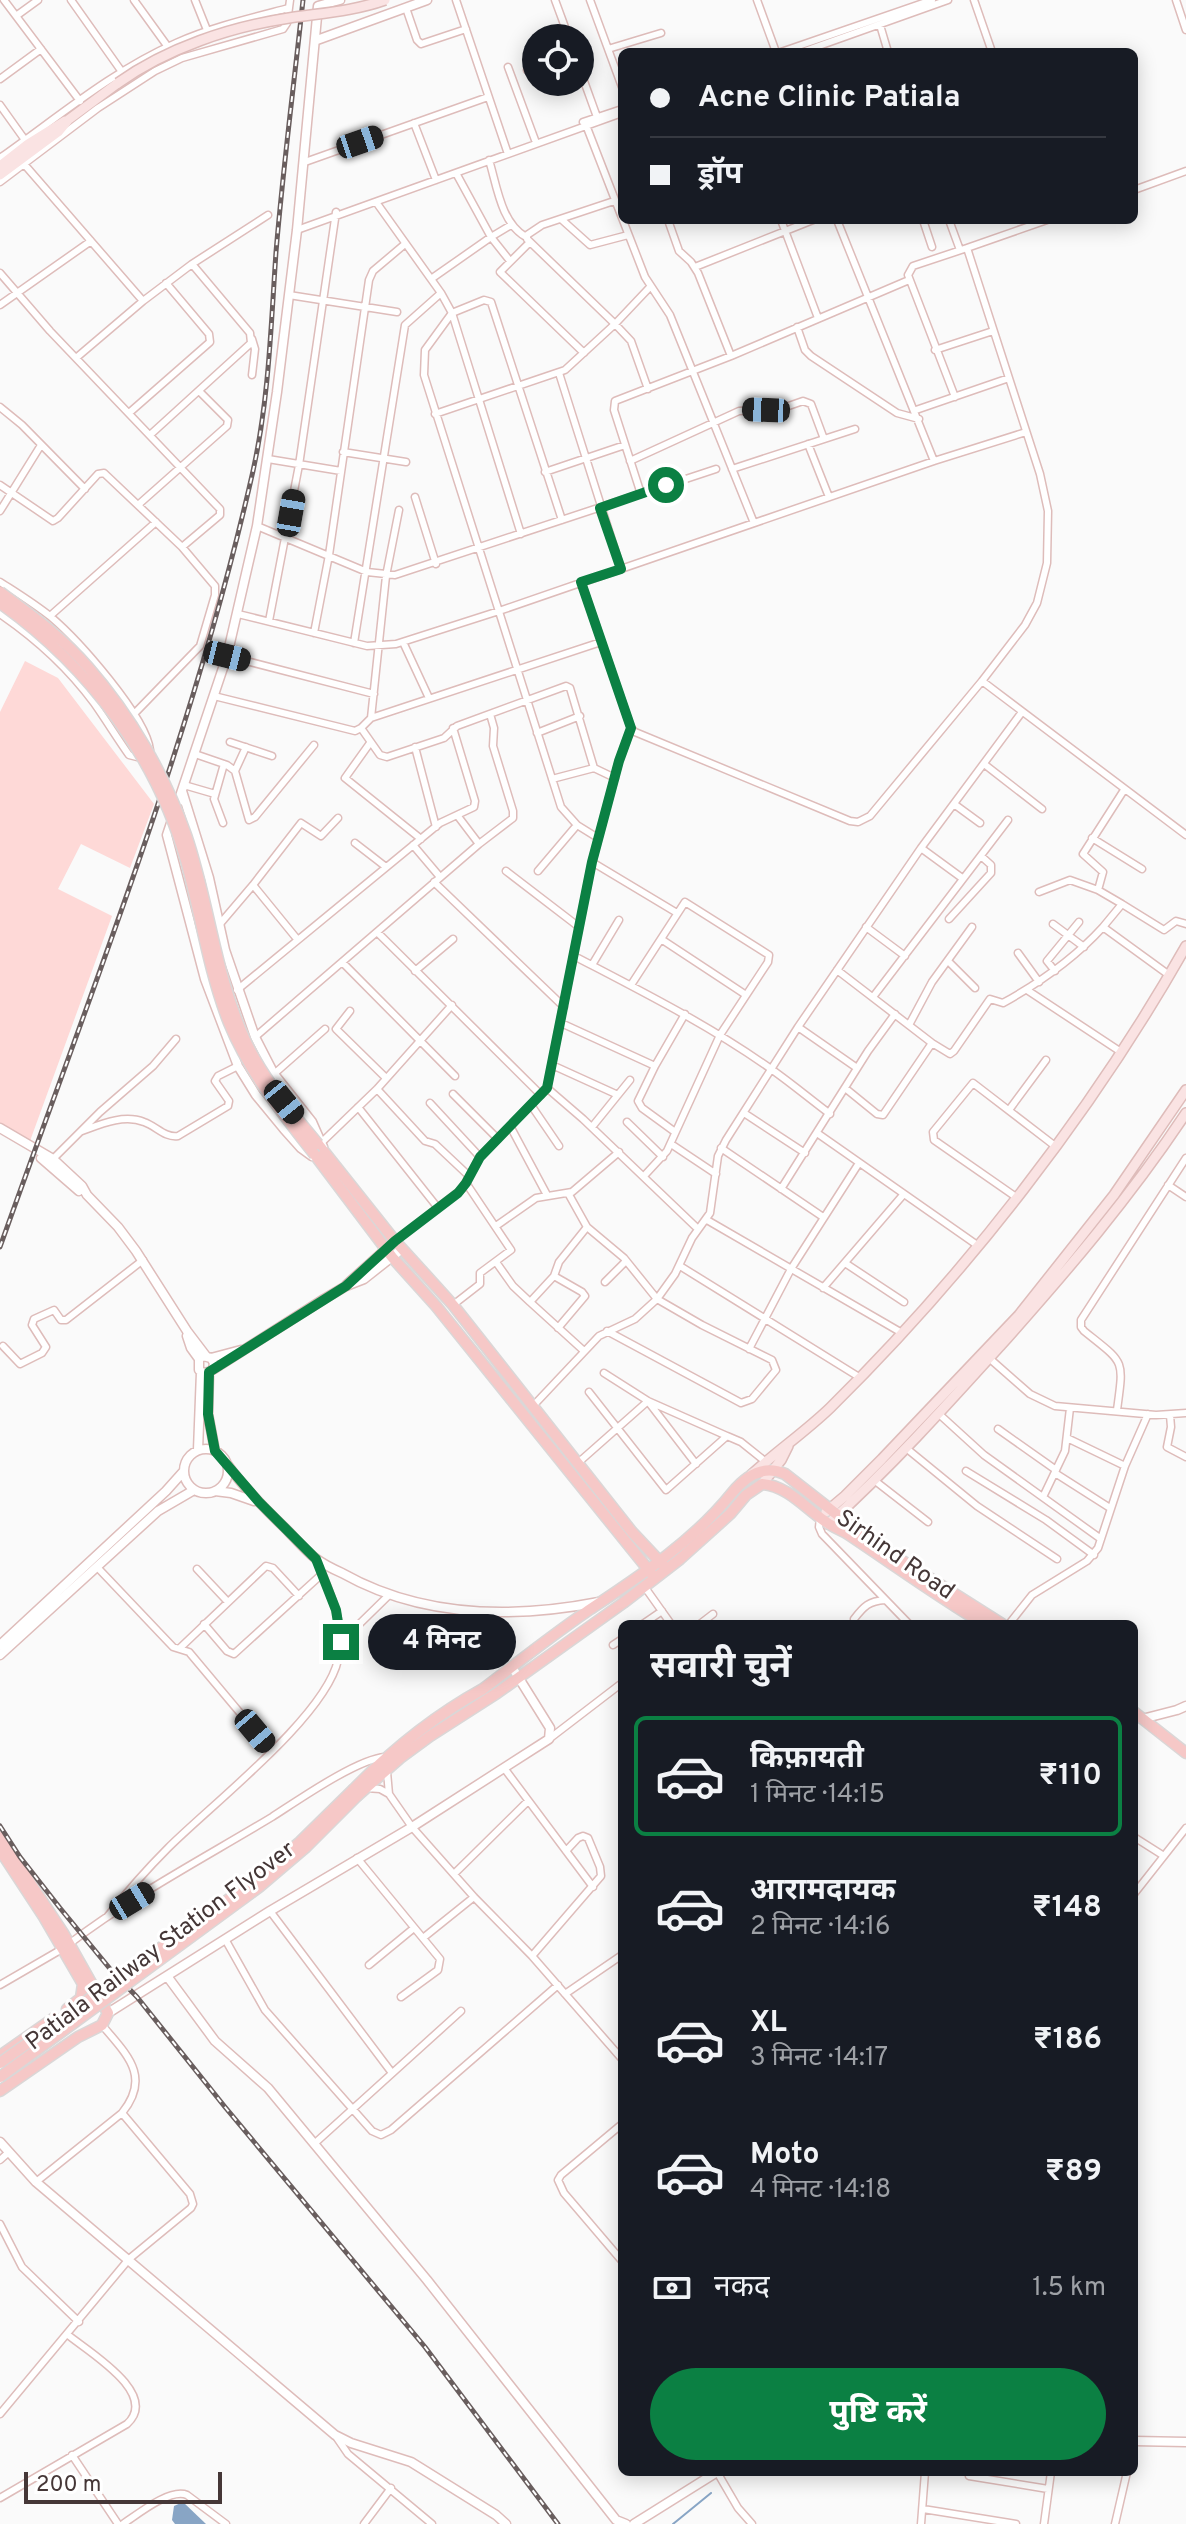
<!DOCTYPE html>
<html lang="hi">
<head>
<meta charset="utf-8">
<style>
  :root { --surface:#171b24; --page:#20242c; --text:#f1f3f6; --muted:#9ea1a6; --line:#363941; --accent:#0b8043 }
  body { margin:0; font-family:Overpass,"Noto Sans Devanagari",sans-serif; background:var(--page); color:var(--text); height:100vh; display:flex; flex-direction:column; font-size:30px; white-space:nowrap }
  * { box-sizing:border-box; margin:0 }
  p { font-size:26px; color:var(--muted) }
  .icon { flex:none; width:44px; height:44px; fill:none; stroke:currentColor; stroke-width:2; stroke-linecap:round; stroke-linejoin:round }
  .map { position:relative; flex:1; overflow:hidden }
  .sheet { position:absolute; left:618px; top:1620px; width:520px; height:856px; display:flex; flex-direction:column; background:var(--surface); border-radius:12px; box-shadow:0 4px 20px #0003 }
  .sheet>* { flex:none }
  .hud { position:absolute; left:618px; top:48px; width:520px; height:176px; border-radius:12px; box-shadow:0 4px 20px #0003; display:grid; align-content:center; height:176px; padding:0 32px; background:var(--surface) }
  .buttons { position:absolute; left:522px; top:24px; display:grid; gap:16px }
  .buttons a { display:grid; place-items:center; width:72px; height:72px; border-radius:50%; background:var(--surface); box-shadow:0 4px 20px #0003; font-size:40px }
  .scale { position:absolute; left:24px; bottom:20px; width:198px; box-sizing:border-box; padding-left:8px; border:4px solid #453737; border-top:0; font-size:22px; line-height:28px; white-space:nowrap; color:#453737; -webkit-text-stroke:6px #fff; paint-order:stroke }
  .end { position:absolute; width:36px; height:36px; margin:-18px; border:10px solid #0b8043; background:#fff; box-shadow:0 0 0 4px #fff }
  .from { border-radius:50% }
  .bubble { position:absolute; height:56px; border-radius:28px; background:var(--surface); box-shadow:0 4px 20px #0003; font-size:26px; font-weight:700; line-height:56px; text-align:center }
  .car { position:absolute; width:24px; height:48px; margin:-24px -12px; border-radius:10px; box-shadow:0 0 6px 2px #0007; background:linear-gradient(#222 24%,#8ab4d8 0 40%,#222 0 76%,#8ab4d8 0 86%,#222 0) }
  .hud b { display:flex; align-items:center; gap:28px; height:76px; font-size:30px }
  .hud b+b { border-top:2px solid var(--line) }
  .hud i { width:20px; height:20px; background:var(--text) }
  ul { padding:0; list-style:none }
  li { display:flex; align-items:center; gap:24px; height:120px; margin:0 16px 12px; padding:0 16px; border:4px solid transparent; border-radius:12px }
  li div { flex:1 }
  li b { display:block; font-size:30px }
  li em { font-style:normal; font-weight:700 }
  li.active { border-color:var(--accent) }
  li>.icon { width:72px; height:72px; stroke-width:1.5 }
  h2 { padding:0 32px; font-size:36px; line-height:96px }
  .pay { display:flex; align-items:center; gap:20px; height:88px; padding:0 32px; font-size:30px }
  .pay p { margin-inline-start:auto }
  .button { display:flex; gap:16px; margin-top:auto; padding:16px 32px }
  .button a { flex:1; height:92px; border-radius:48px; background:var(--accent); color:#fff; font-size:32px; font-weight:700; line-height:92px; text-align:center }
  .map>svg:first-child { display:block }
</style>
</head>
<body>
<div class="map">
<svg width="1186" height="2524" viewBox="0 0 1186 2524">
  <rect width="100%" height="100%" fill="#fafafa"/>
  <path fill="#fed9d7" d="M25,661l33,17 96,126 -24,64 -49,-24 -23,45 54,27 -82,225 -30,-16v-413z"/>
  <path fill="#88a5c5" d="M183,2502l23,22h-31l-3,-4 2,-14z"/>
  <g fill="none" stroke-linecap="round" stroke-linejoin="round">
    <path stroke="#88a5c5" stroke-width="2" d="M673,2524l38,-31"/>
    <defs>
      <path id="minor" d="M4,0l76,101
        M71,0l51,72
        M134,0l34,47
        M195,0l12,30
        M456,0l52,154
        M555,0l14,38
        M590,0l32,87
        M757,0l19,52
        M974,0l18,52
        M1176,0l10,30
        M406,8l11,32 4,4 45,-15
        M16,16l22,-16
        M880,25l8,27
        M608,49l53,-16
        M781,52l151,-52
        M802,52l146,-52
        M508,67l27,73
        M527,70l9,-3
        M580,70l17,47
        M0,79l41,-30
        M0,105l25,35
        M583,122l39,-13
        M414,123l22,57
        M586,125l59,152 25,38 84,208
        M0,158c57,-40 112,-87 176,-115 36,-16 75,-25 113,-35
        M489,160c8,26 12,63 37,77
        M305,162l183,-65
        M24,164l119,137
        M456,173l35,64 19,24
        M0,182l98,-74 57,-37 27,-13 101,-29 4,-6 3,-23
        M1134,190l52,-19
        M614,201l-72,24 -15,10v4l88,85 16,17 17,48
        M561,219l29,26 38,-10
        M668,220l11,31 12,11 7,11 33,83
        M781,220l37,98
        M837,220l97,241
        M923,220l9,27
        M949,220l11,30
        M297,230l325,-117
        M530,242l-30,30 84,81
        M695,267l118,-47
        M0,273l50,58 170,178v6l-38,32
        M431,279l60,-42 20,-12
        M441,293l11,20 69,221
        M289,295l108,17
        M0,305l91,-64
        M797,327l8,23 6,6 86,57 22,6
        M252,339l3,10 -3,26
        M935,350l58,-19
        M76,358l67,-57 49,-37 76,-49
        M559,373l62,196
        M955,397l-47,-122 5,-9 54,-18
        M0,407l22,18 63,64
        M916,410l93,-32
        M129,413l81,-71 -1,-8 -43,-51
        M435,414l130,-44 50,-46 35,-37
        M150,435l101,-92 -1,-10 -58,-69
        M808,444l21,53
        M343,452l63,10
        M268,459l73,12
        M630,461l109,-50 41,-2 23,-8 8,3 13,35
        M732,469l123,-40
        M545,472l80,-27
        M0,485l53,36 5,-3 40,-44 6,-1 78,74 33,39v9l-15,51 -66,68
        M641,494l-27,-84 1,-9 116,-45 178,-76
        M415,497l21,67
        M138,505l89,-79 1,-6 -29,-29
        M0,511l41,-66
        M562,520l-71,-218 -7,-2 -32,13 -27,37 -1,25 137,432 16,18 21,13
        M257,526l110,46 28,3 321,-106
        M0,582c17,11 35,22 51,35 27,23 95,99 99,133l-13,7 -8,-2c-12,-17 -23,-35 -35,-52 -25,-34 -59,-65 -94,-89
        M581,582l50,146 4,4 215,89 8,1 12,-6 112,-135 43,-56 12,-22 10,-40 1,-52 -8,-37 -73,-226 80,-28
        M238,614l129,32 29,-2 103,-33 435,-150 92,-29
        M50,616l106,-94
        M269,621l30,-156 37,-253
        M314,633l15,-78 40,-275 4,-9 32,-27
        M403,642l26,56
        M354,643l51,-318 36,-32 -65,-91
        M227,656l147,38
        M982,681l204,154
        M214,696l141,35 6,-3 10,-10 230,-76
        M371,718l15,-142 13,-66
        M361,728l19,27 7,2 57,-19 13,-12 109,-40 4,2 24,80
        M537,733l43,-17
        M230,742l42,14
        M370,743l-25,35 76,61
        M415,747l21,80
        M195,754l32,11 8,6 14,49 6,-3 59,-72
        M984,764l58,45
        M235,771l11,-24
        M552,779l42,-11 21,10
        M184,785l31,9
        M954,804l26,19
        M457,815l22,29
        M223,823l-9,-24 10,-35
        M1092,838l50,31
        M355,843l31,24
        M413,845l27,32
        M921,848l41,30
        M592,862l85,51
        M506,871l73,56
        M538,871l39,-46
        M434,882l130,125
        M253,885l44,54
        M1098,890l5,-18 -20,-18 41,-64
        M1039,892l31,-12 28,10 24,14
        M949,919l42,-46v-8l-10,-9
        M1053,924l31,23
        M219,925l34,-40 48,-62 20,13 17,-18
        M866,927l39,29
        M1103,927l19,-23 42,26 12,-9 10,3
        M377,932l164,163
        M661,939l85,56
        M1018,953l21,29
        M574,956c67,35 135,69 197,113 20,14 39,30 59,45
        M948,961l27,27
        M342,962l113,114
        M592,965l27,-45
        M837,970l95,73 18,11 4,-3 36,-52 13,4c38,-21 71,-44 100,-76l66,48
        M415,971l38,-32
        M1055,971l-8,-10 32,-39
        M631,985l54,-83 84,53 -1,7 -48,73 -53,116 -23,25
        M237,990l203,-167 34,-16 1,-6 -22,-73
        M1027,990l94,62
        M873,997l135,-177
        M350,1011l-14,18 50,49
        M561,1023l94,43
        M909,1025l23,-43 40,-55
        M798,1027l59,41
        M255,1037l224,-193 34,-26v-7l-20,-65 1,-18 -4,-14
        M552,1065l66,30
        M274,1074l51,-45
        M547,1088l36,31 115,110
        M845,1088l32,26 6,1 49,-72
        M377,1089l48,52 10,3 34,32
        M453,1094l45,45
        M430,1103l50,54
        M531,1105l28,41
        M358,1107l80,101
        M1009,1110l37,-50
        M744,1113l61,40
        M627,1122l36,35
        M510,1126l37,69
        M592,1127l38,-47
        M82,1131c19,-7 42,-17 62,-9 12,4 21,16 34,14l50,-30 1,-5 -14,-20 3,-5 20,-10
        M675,1132l-33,-24 -4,-7 17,-35 30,-52
        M817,1133l160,112
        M321,1143l56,-54 75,-84
        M671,1144l45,30
        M721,1148l102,69
        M50,1162l50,-50 53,-46 23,-27
        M1168,1185l18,12
        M781,1189l87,-138 27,-37
        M568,1193l19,34 37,31 33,41 45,26 70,35 4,10 -24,29 -11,4 -134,-72
        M1016,1197l-82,-57 -1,-8 40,-49 82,63
        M707,1220l195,113
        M496,1226l40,-28 36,-6 47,-40
        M395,1241l67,-52 18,-32 67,-69 45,-226 27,-101 12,-33
        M496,1262l17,24 17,16 24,-26 5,-14 28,-35
        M845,1263l59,39
        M680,1266l179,111
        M554,1276l28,16 3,4 -27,32
        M605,1282l21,-21
        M823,1288l80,-93
        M530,1302l54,49
        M453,1305l27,-21v-11l31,-23 -45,-67
        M3,1346l17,18 22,-11 4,-6 -14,-22 2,-6 20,-9 7,10h5l77,-60
        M749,1349l42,-80 68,-106
        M989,1358l41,36 25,12 101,9 30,-2
        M589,1392l77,98 61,-54 -79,-35 -44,-28
        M650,1404l46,60
        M533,1406l66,-70 36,-17 22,-20 18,-25 17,-36 18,-25 8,-57 8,-16 72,-113 123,-179 101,-136
        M1117,1410c7,-52 8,-46 -33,-79l-3,-4v-7l105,-162
        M939,1414l45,41 117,84
        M1170,1415l1,12 -4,20 19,10
        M998,1429l58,41
        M727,1436l14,6 25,20
        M1067,1438l58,28
        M906,1448l71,58 80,53
        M579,1462l69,-61
        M966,1471l80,49 48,35
        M1055,1473l55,35
        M874,1480l54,42
        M1043,1497l22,-46 5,-43
        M820,1518l-1,9 3,7 87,90
        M97,1567l76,80 16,5 83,99
        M197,1569l30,32
        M644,1586l27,38
        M204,1624l23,27 7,3 88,-80
        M643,1624l19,-13
        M700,1624l13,-10
        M855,1624l-1,-5c10,-13 15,-18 31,-19
        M1009,1624l23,-29 55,-34 11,-13 27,-82 23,-52
        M341,1642l48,-47
        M613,1645l9,-6
        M180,1648l86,-82 7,2 26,28
        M549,1739l73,-56
        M504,1768l89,119
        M387,1772l2,22 23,33 62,70 58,59 90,103
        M366,1788l14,1 9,5
        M1134,1837l30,19
        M357,1858l83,101 -2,11 -37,27
        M454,1874l74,-73
        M1134,1894l52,-66
        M270,1911l122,162
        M107,1917c19,-24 39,-47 61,-69 44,-44 157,-131 170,-188 9,-35 -9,-68 -21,-100
        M423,1938l51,-41
        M225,1939l40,71 107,121 9,4 10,-5 167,-145
        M69,1944c63,-48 135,-86 203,-127 25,-16 85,-58 113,-60
        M532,1956l69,-80 -1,-9 -12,-29 -5,-2 -5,2 -12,13
        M369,1965l45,-37
        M0,1985l62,-36
        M565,1994l57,-39
        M622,2124l-61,51 -3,5 6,13 58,68
        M314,2144l147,-133
        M0,2160l9,-8
        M36,2182l86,-69
        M0,2224l22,43 57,55
        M0,2414l129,-155 62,-51 2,-4 -3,-10 -68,-81c30,-37 4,-59 -20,-88
        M337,2438l11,16 84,70
        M72,2455l46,69
        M717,2472l21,36 14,16
        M969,2476l79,13
        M0,2498l127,-74c33,-30 -38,-72 -59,-89
        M923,2509l93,15
        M123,2524c15,-10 47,-36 64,-29l39,29
        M364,2524l27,-36
        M921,2524l4,-52
        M1044,2524l7,-52
        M1115,2524l12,-52"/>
      <path id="tertiary" d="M317,40l110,-40
        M182,791l27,87 16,72 30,87 19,37 38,48 11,25
        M0,1128l53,31 29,27 5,9 31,32 18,24 51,80 19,25
        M312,1156l-11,-8 -17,-19 -28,-34 -18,-29 -33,-87 -38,-144 60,-179 30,-130 20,-134 20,-162 21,-224 22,-6
        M41,1158l38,33
        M346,1285l49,-44
        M187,1336l4,12 8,11
        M211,1358l30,-8
        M213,1369l1,-6 -3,-5 -8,-2 -4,3v11l4,3 6,-1 115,-73 22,-13 18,-7 38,-30
        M209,1372l-1,42 7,37
        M184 1471a22 22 0 1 1 44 0a22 22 0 1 1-44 0Z
        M198,1450l3,-78
        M227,1464c17,24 37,44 58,64 10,10 19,21 30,30 8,6 18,11 27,15 78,44 170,46 257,29
        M215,1491l16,2 23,8
        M0,1645l166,-154 17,-19
        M0,1655l158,-144 36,-21
        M1142,1719l35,-9 9,-4
        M167,1976l48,65 53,47 159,192 189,240 10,4
        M108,2013l162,-102 142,-84 137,-88 1,-11 -38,-61
        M0,2142l36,40 299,253 16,8 60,19 85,53 10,9
        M1134,2441l52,1
        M634,2524l83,-52"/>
      <path id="secondary" d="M0,166l28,-22 37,-23
        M0,175l58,-43 10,-12 50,-37
        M751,1475c26,-24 54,-43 79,-67 135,-133 263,-297 356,-462
        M762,1484l19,-24 7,-14
        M826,1512l19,-16 37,-37 137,-144 95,-120 72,-105
        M828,1524c62,-56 117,-117 173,-179 66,-74 130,-149 185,-232"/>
      <path id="primary" d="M318,1144l77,97 58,64 179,227 31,33
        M315,1155l77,102 44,49 215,267
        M1134,1712l52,41
        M354,1789c39,-40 80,-73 129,-100 34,-26 68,-53 103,-77 51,-34 107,-70 146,-119 13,-16 31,-29 53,-19l86,67 131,83
        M358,1795l42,-37 30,-22 67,-43 126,-90 57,-44 50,-45 16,-19 16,-11c26,2 43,24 64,38 7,5 15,8 22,12 45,30 89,62 136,90
        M0,1837l63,96 45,80 -6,12 -24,12 -78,54
        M0,1850l44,67 39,67 -2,14 -14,11
        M0,2056l54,-38"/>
    </defs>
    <use href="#minor" stroke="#debcba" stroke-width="9"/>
    <use href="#tertiary" stroke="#debcba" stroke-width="11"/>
    <use href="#secondary" stroke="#debcba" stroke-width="12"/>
    <use href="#primary" stroke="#dad7d7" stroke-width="13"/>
    <use href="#minor" stroke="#fff" stroke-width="6"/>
    <use href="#tertiary" stroke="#fff" stroke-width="8"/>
    <use href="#secondary" stroke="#fae3e3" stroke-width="9"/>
    <use href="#primary" stroke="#f6c8c7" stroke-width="10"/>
    <defs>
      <path id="rail" d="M0,1247c91,-256 193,-510 253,-776 16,-72 18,-147 23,-219 7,-84 18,-168 27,-252
        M0,1826l20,31 40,51 51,62 26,27 88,110 200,240 133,177"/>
    </defs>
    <use href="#rail" stroke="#695e5e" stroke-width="5"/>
    <use href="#rail" stroke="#fff" stroke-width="2" stroke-dasharray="6" stroke-linecap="butt"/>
    <defs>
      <path id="secondary-bridge" d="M118,83c49,-35 112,-56 171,-65 33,-5 65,-7 96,-18"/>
      <path id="primary-bridge" d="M0,592c31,23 63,46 88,75 42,48 77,108 98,168 23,67 29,140 59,205 18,39 46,71 73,104
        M0,603c89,63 158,155 187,261 14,53 22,108 42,159 20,49 53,90 86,132
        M0,2063l257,-184 43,-37 54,-53
        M0,2077l259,-190 47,-40 52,-52"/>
    </defs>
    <use href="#secondary-bridge" stroke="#debcba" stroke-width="12" stroke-linecap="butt"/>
    <use href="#primary-bridge" stroke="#dad7d7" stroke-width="13" stroke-linecap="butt"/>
    <use href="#secondary-bridge" stroke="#fae3e3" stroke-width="9"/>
    <use href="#primary-bridge" stroke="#f6c8c7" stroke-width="10"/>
  </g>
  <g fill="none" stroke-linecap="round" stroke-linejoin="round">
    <path stroke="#0b8043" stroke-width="10" d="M341,1642l-5,-32 -20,-51 -57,-57 -44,-51 -7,-37 1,-42 137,-86 49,-45 63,-48 8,-10 14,-26 67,-69 45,-226 27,-101 12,-33 -50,-146 40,-13 -21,-61 66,-23"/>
  </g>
  <g text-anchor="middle" stroke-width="6" stroke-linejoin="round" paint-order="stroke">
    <g font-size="24" fill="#453737" stroke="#fff">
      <text transform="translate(896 1554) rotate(35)" y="8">Sirhind Road</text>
      <text transform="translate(160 1945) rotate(-37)" y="8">Patiala Railway Station Flyover</text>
    </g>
  </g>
</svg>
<div class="buttons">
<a><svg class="icon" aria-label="locate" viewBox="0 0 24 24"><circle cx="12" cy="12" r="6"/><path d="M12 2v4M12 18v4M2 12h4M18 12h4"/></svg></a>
</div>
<div class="scale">200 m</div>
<i class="end from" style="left:666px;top:485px"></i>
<i class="end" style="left:341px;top:1642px"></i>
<div class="bubble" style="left:368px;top:1614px;width:148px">4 मिनट</div>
<i class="car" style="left:360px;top:142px;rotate:71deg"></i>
<i class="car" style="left:766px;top:410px;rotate:272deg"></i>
<i class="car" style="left:291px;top:513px;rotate:10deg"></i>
<i class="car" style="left:227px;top:656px;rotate:104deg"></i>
<i class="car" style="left:284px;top:1102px;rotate:141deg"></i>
<i class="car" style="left:255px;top:1731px;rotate:140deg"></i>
<i class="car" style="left:132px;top:1901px;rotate:59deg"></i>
<div class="hud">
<b><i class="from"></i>Acne Clinic Patiala</b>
<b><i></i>ड्रॉप</b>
</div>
<section class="sheet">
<h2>सवारी चुनें</h2>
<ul>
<li class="active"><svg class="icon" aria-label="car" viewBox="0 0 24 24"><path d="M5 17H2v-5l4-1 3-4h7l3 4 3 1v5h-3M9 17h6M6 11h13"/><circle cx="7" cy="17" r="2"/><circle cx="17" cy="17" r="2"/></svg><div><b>किफ़ायती</b><p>1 मिनट · 14:15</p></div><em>₹110</em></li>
<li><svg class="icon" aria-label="car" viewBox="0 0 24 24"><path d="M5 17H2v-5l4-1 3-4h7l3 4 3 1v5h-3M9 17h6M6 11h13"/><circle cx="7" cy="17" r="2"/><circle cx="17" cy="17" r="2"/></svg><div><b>आरामदायक</b><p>2 मिनट · 14:16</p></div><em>₹148</em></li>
<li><svg class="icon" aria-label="car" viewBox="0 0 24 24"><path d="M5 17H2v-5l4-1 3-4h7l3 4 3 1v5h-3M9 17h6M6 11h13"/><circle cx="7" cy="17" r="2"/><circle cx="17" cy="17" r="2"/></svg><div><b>XL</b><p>3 मिनट · 14:17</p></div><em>₹186</em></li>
<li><svg class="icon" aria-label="car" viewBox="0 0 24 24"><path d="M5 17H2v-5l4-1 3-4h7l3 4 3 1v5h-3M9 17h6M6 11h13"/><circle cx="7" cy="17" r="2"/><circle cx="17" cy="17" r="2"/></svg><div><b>Moto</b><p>4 मिनट · 14:18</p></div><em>₹89</em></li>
</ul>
<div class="pay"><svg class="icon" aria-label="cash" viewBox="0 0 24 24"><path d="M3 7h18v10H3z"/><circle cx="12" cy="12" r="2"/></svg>नकद<p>1.5 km</p></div>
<div class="button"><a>पुष्टि करें</a></div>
</section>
</div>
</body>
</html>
